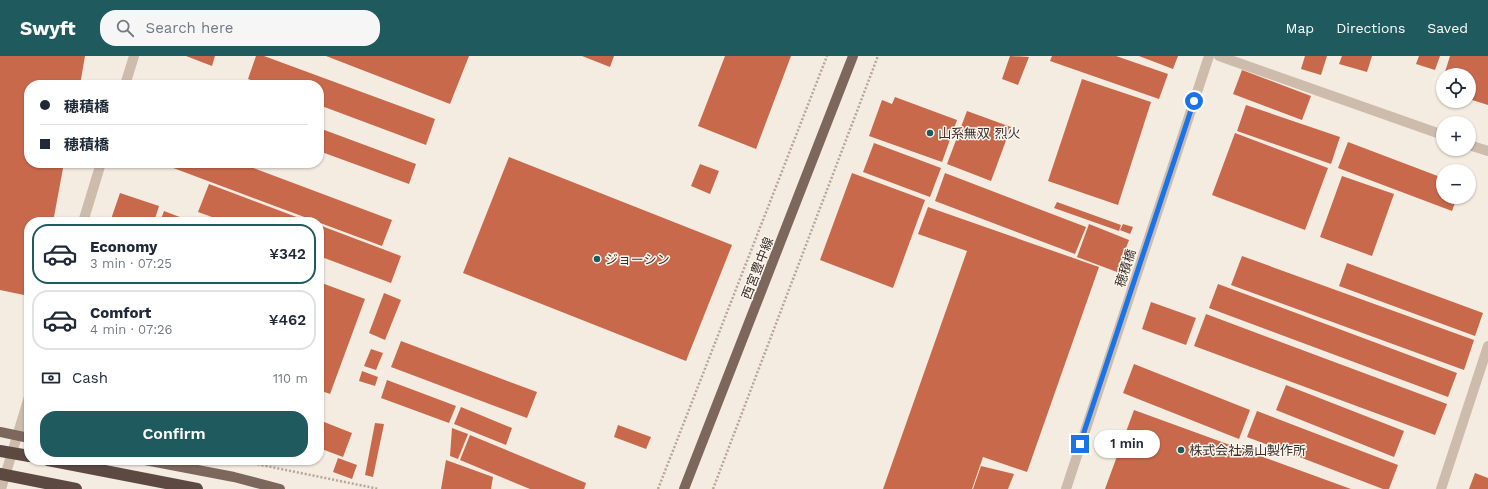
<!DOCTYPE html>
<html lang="en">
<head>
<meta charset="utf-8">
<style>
  :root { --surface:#fff; --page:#f6f6f7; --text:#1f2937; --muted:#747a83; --line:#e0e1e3; --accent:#1f5a5e }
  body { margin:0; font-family:"Work Sans","Noto Sans JP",sans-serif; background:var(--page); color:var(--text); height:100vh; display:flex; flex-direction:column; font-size:15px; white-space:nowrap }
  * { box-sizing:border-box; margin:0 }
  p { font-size:13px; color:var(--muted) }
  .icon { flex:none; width:22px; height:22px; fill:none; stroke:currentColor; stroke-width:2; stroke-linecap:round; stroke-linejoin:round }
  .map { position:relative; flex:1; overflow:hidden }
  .side { position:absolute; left:24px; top:161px; width:300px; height:248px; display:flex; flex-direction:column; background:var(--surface); border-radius:16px; box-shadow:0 1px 3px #0004 }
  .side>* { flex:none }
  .guide { position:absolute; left:24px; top:24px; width:300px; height:88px; border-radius:16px; box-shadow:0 1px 3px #0004; display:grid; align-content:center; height:88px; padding:0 16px; background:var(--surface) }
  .tools { position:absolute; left:1436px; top:12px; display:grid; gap:8px }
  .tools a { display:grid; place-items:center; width:40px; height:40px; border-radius:50%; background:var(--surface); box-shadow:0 1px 3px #0004; font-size:20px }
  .end { position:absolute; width:18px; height:18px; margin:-9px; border:5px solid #1a73e8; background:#fff; box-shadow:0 0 0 2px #fff }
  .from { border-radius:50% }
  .bubble { position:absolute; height:28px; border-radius:14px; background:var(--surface); box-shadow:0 1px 3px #0004; font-size:13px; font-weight:600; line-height:28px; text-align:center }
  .guide b { display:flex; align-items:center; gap:14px; height:38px; font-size:15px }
  .guide b+b { border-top:1px solid var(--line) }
  .guide i { width:10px; height:10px; background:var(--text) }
  ul { padding:7px 0 0; list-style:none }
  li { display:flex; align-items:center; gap:12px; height:60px; margin:0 8px 6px; padding:0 8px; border:2px solid var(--line); border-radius:16px }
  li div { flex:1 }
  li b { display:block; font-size:15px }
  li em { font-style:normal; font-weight:600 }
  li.on { border-color:var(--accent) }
  li>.icon { width:36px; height:36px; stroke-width:1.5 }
  .pay { display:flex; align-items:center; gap:10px; height:44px; padding:0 16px; font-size:15px }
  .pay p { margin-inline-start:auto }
  .cta { display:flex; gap:8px; margin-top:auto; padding:8px 16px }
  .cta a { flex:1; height:46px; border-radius:16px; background:var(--accent); color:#fff; font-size:16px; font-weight:600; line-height:46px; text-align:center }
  header { display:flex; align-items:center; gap:24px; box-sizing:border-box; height:56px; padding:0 20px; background:var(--accent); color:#fff }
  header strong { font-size:19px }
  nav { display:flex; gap:22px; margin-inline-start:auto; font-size:14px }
  .search { width:280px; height:36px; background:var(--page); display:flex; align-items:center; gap:10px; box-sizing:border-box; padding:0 14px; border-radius:16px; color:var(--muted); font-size:15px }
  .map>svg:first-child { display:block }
</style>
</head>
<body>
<header>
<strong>Swyft</strong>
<div class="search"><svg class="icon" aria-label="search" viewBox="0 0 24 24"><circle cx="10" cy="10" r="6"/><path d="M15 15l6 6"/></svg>Search here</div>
<nav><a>Map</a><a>Directions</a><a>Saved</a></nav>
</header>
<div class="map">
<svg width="1488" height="433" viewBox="0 0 1488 433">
  <rect width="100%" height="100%" fill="#f4ebe1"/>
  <path fill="#c8694b" d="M0,0h85l-5,29h-51v78h35l-11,59h-24v74l-29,-6z
    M186,0h29l-3,10z
    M256,0h8l171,63 -9,26 -107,-40v-20h-55l-16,-6z
    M326,0h143l-19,48z
    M582,0h32l-4,11z
    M725,0h66l-35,93 -58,-23z
    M1010,0l19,1 -11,28 -16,-6z
    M1052,0h64l52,18 -9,25 -109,-38z
    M1139,0h39l-5,13z
    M1305,0h22l-6,19 -20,-6z
    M1342,0h30l-5,16 -28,-8z
    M1419,0h21l-5,14 -19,-6z
    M1450,0h38v49l-19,-6v-24h-25z
    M1242,14l69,26 -9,24 -69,-26z
    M1443,22v13l-4,-2z
    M1082,23l69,23 -33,103 -70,-24z
    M188,25l11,4h-13z
    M895,41l62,23 -15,42 -73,-26 13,-36 10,4z
    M1246,49l94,32 -9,27 -94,-33z
    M967,55l44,16 -20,54 -44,-17z
    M319,72l97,36 -7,20 -90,-33z
    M1235,77l93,35 -23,62 -93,-35z
    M1348,86l95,36v19h14l-5,14 -114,-43z
    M874,87l67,25 -11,29 -67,-25z
    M509,101l223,88 -46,116 -223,-88z
    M160,107h80l152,57 -10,26z
    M700,108l19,7 -9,23 -19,-8z
    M852,117l73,27 -32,88 -73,-28z
    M945,117l141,54 -11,27 -140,-53z
    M1342,120l52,18 -22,62 -52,-19z
    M209,128l101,38h-84l-28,-10z
    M120,137l39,13 -5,16h-44z
    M1057,146l64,23 -2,6 -65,-23z
    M928,151l171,60 -72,205 -44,-15 -11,32h-89l84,-238 -49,-17z
    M164,155l21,8 -1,3h-24z
    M1089,168l40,16 -12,32 -40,-15z
    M1123,168l10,3 -3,7 -10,-4z
    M319,169l82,31 -10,27 -72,-27z
    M1242,200l232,84 -10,30 -233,-85z
    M1347,207l136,50 -8,23 -136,-50z
    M319,226l46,17 -35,95 -11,-4z
    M1218,228l239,89 -9,24 -239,-89z
    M384,237l17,7 -16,40 -16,-7z
    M1151,246l45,16 -10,27 -44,-16z
    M1206,258l241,90 -12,31 -241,-89z
    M401,285l136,51 -10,26 -136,-51z
    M371,293l12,4 -7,17 -12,-4z
    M1134,308l116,46 -11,29 -116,-46z
    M362,315l16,6 -3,9 -16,-5z
    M387,324l69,26 -7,17 -68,-25z
    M1286,329l118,46 -10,26 -118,-47z
    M461,351l51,21 -6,17 -52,-21z
    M1134,354l217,79h-246z
    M1257,355l141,54 -9,24h-6l-136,-52z
    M319,364l33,13 -9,24 -24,-9z
    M375,367l9,1 -11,53 -8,-2z
    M618,369l33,12 -5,12 -32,-12z
    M452,372l16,6 -10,25 -8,-3z
    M470,379l116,48 -2,6h-54l-70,-29z
    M338,402l19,7 -5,14 -19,-7z
    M269,404h17l-2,5z
    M446,404l47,17 -2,12h-50z
    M981,410l33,8 -6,15h-35z
    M1475,417l13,5v11h-19z"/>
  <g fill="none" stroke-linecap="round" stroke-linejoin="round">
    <path stroke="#b9a596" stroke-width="2.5" stroke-dasharray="2 2" stroke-linecap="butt" d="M242,405l137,28
      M658,433l169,-433
      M713,433l165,-433"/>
    <path stroke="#cdbbac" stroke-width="10" d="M1219,0l224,79
      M125,29l9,-29
      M1469,89l19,6
      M83,166l18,-59
      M1,433l28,-92
      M1066,433l143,-433
      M1441,433l47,-143"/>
    <path stroke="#7d675c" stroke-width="10" d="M0,376l29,6
      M145,404l89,17 46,12
      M684,433l169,-433"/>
    <path stroke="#5c4a42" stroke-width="12" d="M48,404l149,29"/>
    <path stroke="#5c4a42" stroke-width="12" d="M0,395l29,5
      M0,418l76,15"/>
  </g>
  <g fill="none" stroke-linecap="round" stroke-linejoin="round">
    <path stroke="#1a73e8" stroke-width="5" d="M1080,388l114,-343"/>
  </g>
  <g fill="#1f5a5e" stroke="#fbf5ee" stroke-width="1.5">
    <circle cx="930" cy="77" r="4"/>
    <circle cx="597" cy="203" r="4"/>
    <circle cx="1181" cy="394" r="4"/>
  </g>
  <g text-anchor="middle" stroke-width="3" stroke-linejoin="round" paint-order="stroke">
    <g font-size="13" fill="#3b302b" stroke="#fbf5ee" text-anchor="start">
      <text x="938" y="82">山系無双 烈火</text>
      <text x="605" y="208">ジョーシン</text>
      <text x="1189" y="399">株式会社湯山製作所</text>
    </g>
    <g font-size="13" fill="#3b302b" stroke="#fbf5ee">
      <text transform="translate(757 212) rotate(-69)" y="5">西宮豊中線</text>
      <text transform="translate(1125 212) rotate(-72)" y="5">穂積橋</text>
    </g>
  </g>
</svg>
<div class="tools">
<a><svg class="icon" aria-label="locate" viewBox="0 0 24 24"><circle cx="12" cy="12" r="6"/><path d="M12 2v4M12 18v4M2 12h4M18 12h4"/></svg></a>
<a>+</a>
<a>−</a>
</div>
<i class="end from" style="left:1194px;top:45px"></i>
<i class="end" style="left:1080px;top:388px"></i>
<div class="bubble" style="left:1094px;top:374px;width:66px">1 min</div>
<div class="guide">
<b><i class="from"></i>穂積橋</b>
<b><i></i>穂積橋</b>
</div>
<section class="side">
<ul>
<li class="on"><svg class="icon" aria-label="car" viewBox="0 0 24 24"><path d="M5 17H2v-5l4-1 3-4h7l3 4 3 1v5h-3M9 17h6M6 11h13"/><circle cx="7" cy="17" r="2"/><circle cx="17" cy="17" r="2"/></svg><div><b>Economy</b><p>3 min · 07:25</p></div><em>¥342</em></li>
<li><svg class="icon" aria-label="car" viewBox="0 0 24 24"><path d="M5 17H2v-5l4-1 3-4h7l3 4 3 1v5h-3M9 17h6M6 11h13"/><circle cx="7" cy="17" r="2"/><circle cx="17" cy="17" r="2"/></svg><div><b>Comfort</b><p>4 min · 07:26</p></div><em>¥462</em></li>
</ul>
<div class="pay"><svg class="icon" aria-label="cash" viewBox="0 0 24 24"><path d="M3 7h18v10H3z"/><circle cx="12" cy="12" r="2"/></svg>Cash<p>110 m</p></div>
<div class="cta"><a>Confirm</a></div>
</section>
</div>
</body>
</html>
